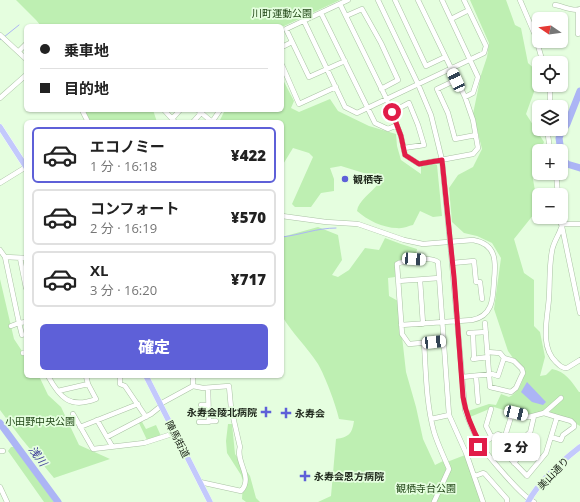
<!DOCTYPE html>
<html lang="ja">
<head>
<meta charset="utf-8">
<style>
  :root { --surface:#fff; --page:#f6f6f6; --text:#222; --muted:#767676; --line:#e0e0e0; --accent:#5e60d8 }
  body { margin:0; font-family:"Open Sans","Noto Sans JP",sans-serif; background:var(--page); color:var(--text); height:100vh; display:flex; flex-direction:column; font-size:15px; white-space:nowrap }
  * { box-sizing:border-box; margin:0 }
  p { font-size:13px; color:var(--muted) }
  .icon { flex:none; width:22px; height:22px; fill:none; stroke:currentColor; stroke-width:2; stroke-linecap:round; stroke-linejoin:round }
  .map { position:relative; flex:1; overflow:hidden }
  .details { position:absolute; left:24px; top:120px; width:260px; height:258px; display:flex; flex-direction:column; background:var(--surface); border-radius:6px; box-shadow:0 1px 3px #0004 }
  .details>* { flex:none }
  .top-card { position:absolute; left:24px; top:24px; width:260px; height:88px; border-radius:6px; box-shadow:0 1px 3px #0004; display:grid; align-content:center; height:88px; padding:0 16px; background:var(--surface) }
  .needle { width:26px; rotate:283deg }
  .buttons { position:absolute; left:532px; top:12px; display:grid; gap:8px }
  .buttons a { display:grid; place-items:center; width:36px; height:36px; border-radius:6px; background:var(--surface); box-shadow:0 1px 3px #0004; font-size:20px }
  .end { position:absolute; width:18px; height:18px; margin:-9px; border:5px solid #e11d48; background:#fff; box-shadow:0 0 0 2px #fff }
  .from { border-radius:50% }
  .bubble { position:absolute; height:28px; border-radius:6px; background:var(--surface); box-shadow:0 1px 3px #0004; font-size:13px; font-weight:800; line-height:28px; text-align:center }
  .car { position:absolute; width:12px; height:24px; margin:-12px -6px; border-radius:5px; box-shadow:0 0 3px 1px #0007; background:linear-gradient(#fff 24%,#345 0 40%,#fff 0 76%,#345 0 86%,#fff 0) }
  .top-card b { display:flex; align-items:center; gap:14px; height:38px; font-size:15px }
  .top-card b+b { border-top:1px solid var(--line) }
  .top-card i { width:10px; height:10px; background:var(--text) }
  ul { padding:7px 0 0; list-style:none }
  li { display:flex; align-items:center; gap:12px; height:56px; margin:0 8px 6px; padding:0 8px; border:2px solid var(--line); border-radius:6px }
  li div { flex:1 }
  li b { display:block; font-size:15px }
  li em { font-style:normal; font-weight:800 }
  li.active { border-color:var(--accent) }
  li>.icon { width:36px; height:36px; stroke-width:1.5 }
  .action { display:flex; gap:8px; margin-top:auto; padding:8px 16px }
  .action a { flex:1; height:46px; border-radius:6px; background:var(--accent); color:#fff; font-size:16px; font-weight:800; line-height:46px; text-align:center }
  .map>svg:first-child { display:block }
</style>
</head>
<body>
<div class="map">
<svg width="580" height="502" viewBox="0 0 580 502">
  <rect width="100%" height="100%" fill="#e5fedf"/>
  <path fill="#beefb2" d="M16,0h324l-58,27v-1h-241l-5,-6z
    M470,0h36l9,25 6,3 7,35 11,10v5l-13,36 18,28 -4,9h-1v3l-7,19 6,36 -24,30 10,34 10,7v46l6,6 5,25 -5,19 6,-1 6,-6c13,2 20,13 27,23h1v34l-11,-6 -25,-7 -15,4 -19,-5 -16,-5 -24,10 -2,-6 21,-7 7,1 5,-11 8,3c9,-4 14,-15 15,-24l-16,-22 -14,-42 7,-51 -9,-15 -15,-7 -13,-3 -12,-11 -3,-34 9,-13 15,-8 9,-18 -9,-35 8,-39 6,-18 2,-14z
    M282,78l12,23 -3,7 8,4 31,-13 8,12 31,15 27,8 1,12 4,14 20,14v-8l14,-2 2,1 5,51 -9,1 -13,-6 -7,14c-5,1 -10,4 -16,3 -14,0 -30,-8 -40,-17 1,-10 15,-19 21,-27l-8,-9 -29,-9 -11,2 4,11v12l-13,2 -10,14h-16l-3,-3 21,-47 -4,-4 -16,-5 -11,18v-44h-63l6,-12h57z
    M84,110h69l4,12h-66z
    M318,227l20,8 4,25 -10,15 6,2 11,-7 16,-22 14,2 6,-12 16,6 16,5 -1,6 -21,7v15l-7,1 1,18 9,5 8,71 10,35 7,32 12,26 10,-5 4,9 -15,33h-116l13,-6 5,-57c13,-2 16,-5 18,-18l-15,-2c-3,-14 -14,-43 -21,-55 -11,-17 -26,-31 -36,-48v-79z
    M0,279l14,60 12,18v19h13l9,19 13,12 18,38 31,14 -56,19 -33,-40 -21,-28z
    M141,420l5,9 10,-4 5,11 -14,4 -9,-19z
    M228,424h4l3,30 15,22 6,22 4,4h-14l-4,-3 1,-18 -2,-6 -14,-22 -1,-12z
    M11,447h4l39,55h-10l-36,-51z
    M465,455l16,47h-45l14,-29 -3,-11z"/>
  <path fill="#acb5f5" d="M527,382l19,20 -3,3 -11,-3 -11,-10z"/>
  <g fill="none" stroke-linecap="round" stroke-linejoin="round">
    <path stroke="#acb5f5" stroke-width="1" d="M4,37l15,-12
      M0,40l1,-1
      M282,237c18,-2 35,-9 54,-9"/>
    <path stroke="#acb5f5" stroke-width="7" d="M580,91l-13,33 -6,9 -2,5 3,20 5,6 13,4
      M0,423l58,79"/>
    <defs>
      <path id="minor" d="M378,0l40,84 13,31 11,45 7,72
        M395,0l31,66 19,-9
        M442,0l36,77 -5,16 -8,4
        M520,0l15,35 8,28
        M340,4l47,96 14,36 4,19 14,9 54,-10 5,-6 -5,-28 -8,-23 -47,-97
        M555,5c8,1 18,7 25,4
        M321,13l54,110 13,6 9,-4
        M346,16l16,-7 19,34 17,37 -17,9
        M451,19l18,-9
        M304,21l41,86 12,6 127,-60 2,-7 -22,-46
        M578,34v-24
        M0,35l26,24
        M282,47l10,-5
        M19,51l7,-7
        M345,61l-36,16 -23,-48 62,-29
        M282,65l17,39 37,-17
        M456,80l-19,9 11,24 7,26 21,-4
        M548,85l2,6v16
        M0,98l26,-23
        M82,110l6,12
        M164,110l11,12
        M198,110l14,12
        M392,112l17,-9 9,22 6,20 -20,3
        M172,119l8,-9
        M193,122l8,-9
        M212,122l8,-12
        M549,129l-1,6 2,16
        M556,173l2,22
        M0,183l26,-16
        M282,216l44,6 32,2 46,16 19,4 50,-4c24,4 23,22 21,41 -1,17 -1,35 -22,39l-71,5
        M560,217l20,96
        M561,224h19
        M561,228c-2,7 -8,15 -9,23 -3,15 -2,31 -3,46 -1,20 -10,49 7,65 4,4 6,6 11,6l13,-8
        M0,250l5,7
        M451,252l14,158c4,12 9,23 15,34 8,12 42,53 54,58
        M20,258l6,30
        M26,258l-21,-1 14,66 7,-1
        M452,263l22,-2 2,21h4l2,17
        M420,280l3,44
        M398,281l41,-3
        M485,323l5,64 21,5 5,-4 5,-11 2,-4 -1,-4 -8,-8 -10,-3 -4,-5 -13,-1
        M11,326l8,-3 3,12
        M469,333l17,-1
        M473,333l1,26
        M443,341l-34,3 -7,-10 -5,-70 2,-1c9,-3 32,-7 39,-1l11,153 17,38 17,49
        M424,342c2,30 2,61 10,90 4,13 10,25 15,37l-15,33
        M23,353l3,-1
        M473,359l15,-2
        M48,376c12,22 22,33 48,23l-8,-15 -2,-8
        M120,376v8l5,2 21,31
        M193,376v10
        M476,376l2,26
        M462,377l30,-3 6,2 6,-18
        M208,388l1,34
        M58,391l30,-7
        M160,404l33,-18 10,2 26,-2 2,22 9,39c-5,15 14,30 1,44l-41,-9
        M201,405h7
        M491,409l-5,17 6,12
        M516,413l13,4 15,-4 13,4 -11,36 -19,23 -24,-25 -1,-5 9,-29 1,-3z
        M544,413l17,-15
        M73,414l20,35 51,-6 31,-10
        M431,419l18,-4
        M97,420l15,26
        M199,422l17,-1
        M80,427l58,-23
        M107,437l44,-23 10,-8
        M551,437l10,3 2,-5 11,-8v-3l-3,-3 -14,-4
        M0,451h3
        M466,453l32,-19 7,3
        M514,463l11,-15 1,-5 -1,-2 3,-7 2,-1 4,-17
        M475,476l8,-3 2,1 22,25v3
        M0,487l7,15"/>
      <path id="major" d="M0,127l26,40
        M146,376l64,126
        M528,502c11,-20 34,-41 52,-55"/>
    </defs>
    <use href="#minor" stroke="#aac2a4" stroke-width="5.5"/>
    <use href="#major" stroke="#fff" stroke-width="6"/>
    <use href="#minor" stroke="#fff" stroke-width="4.5"/>
    <use href="#major" stroke="#c3c9fc" stroke-width="5.5"/>
    <defs>
      <path id="minor-bridge" d="M449,232l2,20"/>
    </defs>
    <use href="#minor-bridge" stroke="#aac2a4" stroke-width="5.5" stroke-linecap="butt"/>
    <use href="#minor-bridge" stroke="#fff" stroke-width="4.5"/>
  </g>
  <g fill="none" stroke-linecap="round" stroke-linejoin="round">
    <path stroke="#e11d48" stroke-width="5" d="M392,112l9,24 4,19 14,9 23,-4 12,117 9,120c3,18 9,32 18,48l-3,2"/>
  </g>
  <g fill="#5e60d8" stroke="#e5fedf" stroke-width="1.5">
    <circle cx="345" cy="179" r="4"/>
    <path d="M264 406h4v4h4v4h-4v4h-4v-4h-4v-4h4z"/>
    <path d="M284 407h4v4h4v4h-4v4h-4v-4h-4v-4h4z"/>
    <path d="M303 470h4v4h4v4h-4v4h-4v-4h-4v-4h4z"/>
  </g>
  <g text-anchor="middle" stroke-width="3.5" stroke-linejoin="round" paint-order="stroke">
    <g font-size="10" fill="#204616" stroke="#e5fedf">
      <text x="282" y="17">川町運動公園</text>
      <text x="40" y="425">小田野中央公園</text>
      <text x="426" y="492">観栖寺台公園</text>
    </g>
    <g font-size="10" font-weight="bold" fill="#212a1e" stroke="#e5fedf" text-anchor="start">
      <text x="353" y="183">観栖寺</text>
      <text x="257" y="416" text-anchor="end">永寿会陵北病院</text>
      <text x="295" y="417">永寿会</text>
      <text x="314" y="480">永寿会恩方病院</text>
    </g>
    <g font-size="10" fill="#212a1e" stroke="#e5fedf">
      <text transform="translate(178 439) rotate(63)" y="4">陣馬街道</text>
      <text transform="translate(553 473) rotate(-46)" y="4">美山通り</text>
    </g>
    <g font-size="11" font-style="italic" fill="#3f3f9a" stroke="#e5fedf">
      <text transform="translate(38 456) rotate(54)" y="4">浅川</text>
    </g>
  </g>
</svg>
<div class="buttons">
<a><svg class="needle" viewBox="-14 -14 28 28"><path d="M0-13l5 13h-10z" fill="#e53935"/><path d="M0 13l5-13h-10z" fill="#767676"/></svg></a>
<a><svg class="icon" aria-label="locate" viewBox="0 0 24 24"><circle cx="12" cy="12" r="6"/><path d="M12 2v4M12 18v4M2 12h4M18 12h4"/></svg></a>
<a><svg class="icon" aria-label="layers" viewBox="0 0 24 24"><path d="M12 4l9 5-9 5-9-5zM3 14l9 5 9-5"/></svg></a>
<a>+</a>
<a>−</a>
</div>
<i class="end from" style="left:392px;top:112px"></i>
<i class="end" style="left:478px;top:447px"></i>
<div class="bubble" style="left:492px;top:433px;width:48px">2 分</div>
<i class="car" style="left:456px;top:80px;rotate:335deg"></i>
<i class="car" style="left:414px;top:259px;rotate:94deg"></i>
<i class="car" style="left:434px;top:342px;rotate:84deg"></i>
<i class="car" style="left:516px;top:413px;rotate:104deg"></i>
<div class="top-card">
<b><i class="from"></i>乗車地</b>
<b><i></i>目的地</b>
</div>
<section class="details">
<ul>
<li class="active"><svg class="icon" aria-label="car" viewBox="0 0 24 24"><path d="M5 17H2v-5l4-1 3-4h7l3 4 3 1v5h-3M9 17h6M6 11h13"/><circle cx="7" cy="17" r="2"/><circle cx="17" cy="17" r="2"/></svg><div><b>エコノミー</b><p>1 分 · 16:18</p></div><em>¥422</em></li>
<li><svg class="icon" aria-label="car" viewBox="0 0 24 24"><path d="M5 17H2v-5l4-1 3-4h7l3 4 3 1v5h-3M9 17h6M6 11h13"/><circle cx="7" cy="17" r="2"/><circle cx="17" cy="17" r="2"/></svg><div><b>コンフォート</b><p>2 分 · 16:19</p></div><em>¥570</em></li>
<li><svg class="icon" aria-label="car" viewBox="0 0 24 24"><path d="M5 17H2v-5l4-1 3-4h7l3 4 3 1v5h-3M9 17h6M6 11h13"/><circle cx="7" cy="17" r="2"/><circle cx="17" cy="17" r="2"/></svg><div><b>XL</b><p>3 分 · 16:20</p></div><em>¥717</em></li>
</ul>
<div class="action"><a>確定</a></div>
</section>
</div>
</body>
</html>
